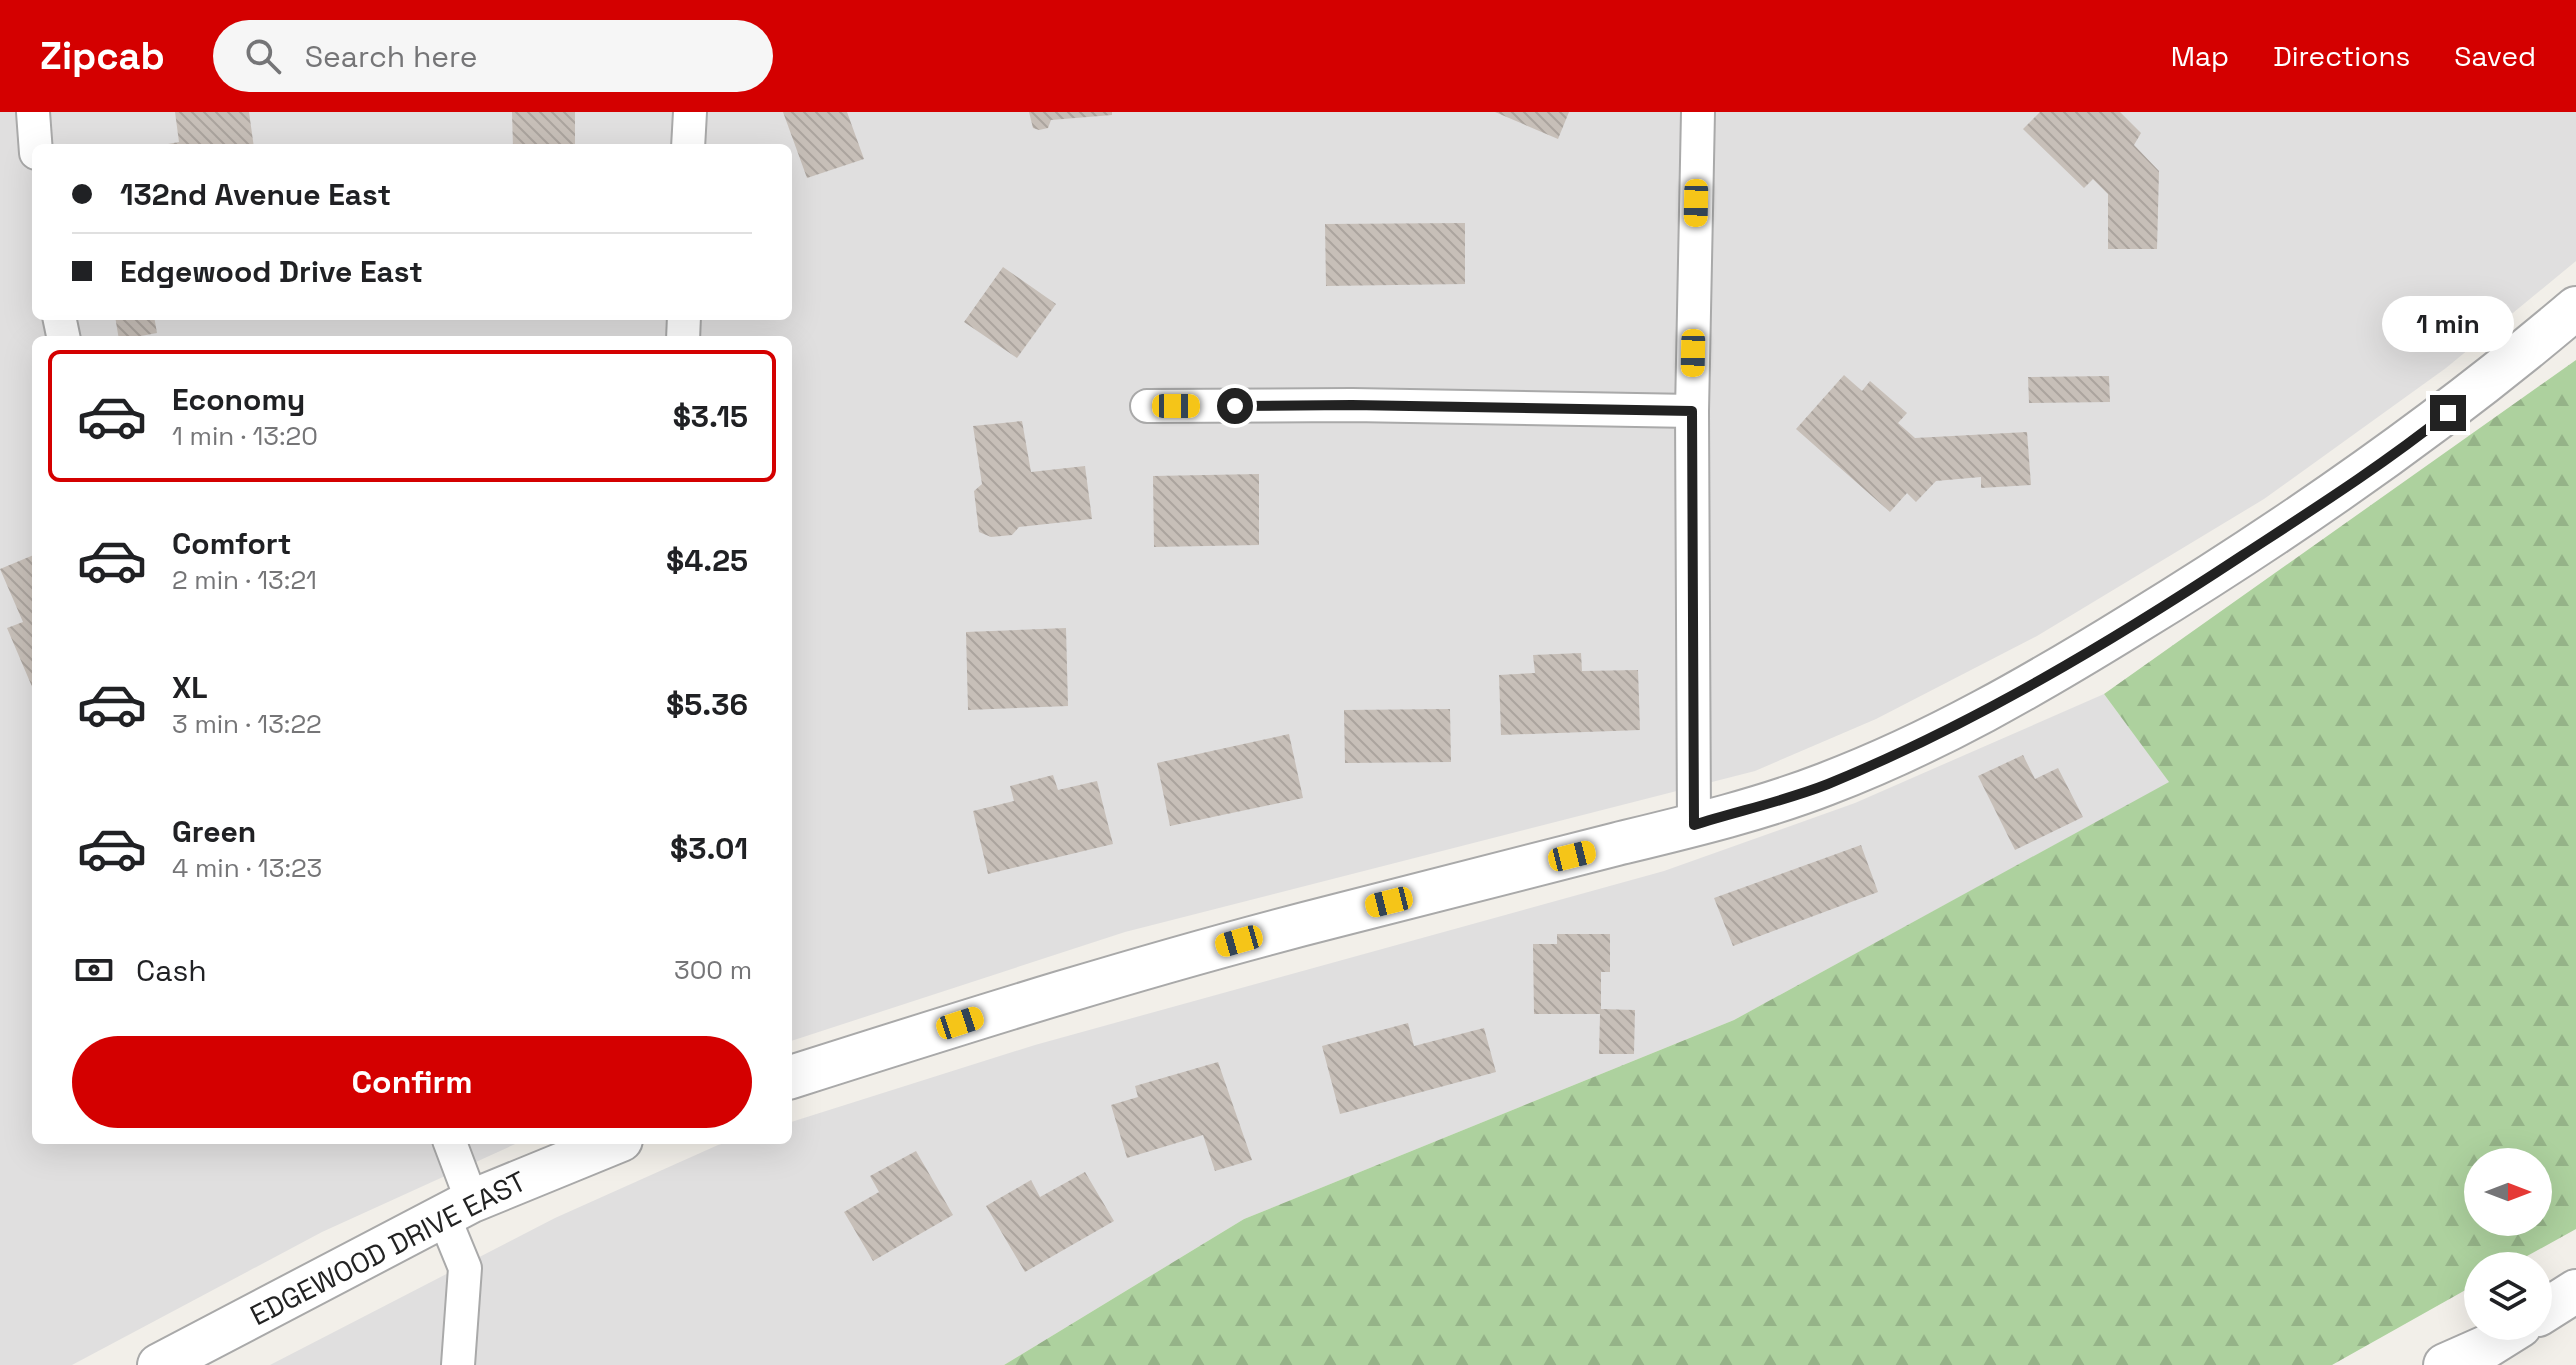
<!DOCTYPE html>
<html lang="en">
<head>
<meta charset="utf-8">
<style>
  :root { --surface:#fff; --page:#f6f6f6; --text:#202124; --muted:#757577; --line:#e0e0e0; --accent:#d40000 }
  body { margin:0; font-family:"Space Grotesk",sans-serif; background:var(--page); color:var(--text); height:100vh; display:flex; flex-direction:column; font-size:30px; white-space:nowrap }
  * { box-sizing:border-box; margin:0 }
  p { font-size:26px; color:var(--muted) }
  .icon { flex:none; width:44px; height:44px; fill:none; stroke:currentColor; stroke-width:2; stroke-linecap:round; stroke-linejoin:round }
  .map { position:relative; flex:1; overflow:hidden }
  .drawer { position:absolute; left:32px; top:224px; width:760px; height:808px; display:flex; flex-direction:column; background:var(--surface); border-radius:12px; box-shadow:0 8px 32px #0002 }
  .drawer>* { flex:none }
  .banner { position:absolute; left:32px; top:32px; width:760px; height:176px; border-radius:12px; box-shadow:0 8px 32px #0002; display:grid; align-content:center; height:176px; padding:0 40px; background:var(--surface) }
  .needle { width:52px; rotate:90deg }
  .fabs { position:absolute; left:2464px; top:1036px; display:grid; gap:16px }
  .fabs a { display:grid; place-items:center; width:88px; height:88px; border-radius:50%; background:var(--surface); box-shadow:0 8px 32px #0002; font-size:40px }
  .end { position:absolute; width:36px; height:36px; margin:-18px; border:10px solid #222; background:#fff; box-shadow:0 0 0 4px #fff }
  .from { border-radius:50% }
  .bubble { position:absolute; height:56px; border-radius:28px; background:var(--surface); box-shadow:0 8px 32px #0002; font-size:26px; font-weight:800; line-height:56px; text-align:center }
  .car { position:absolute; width:24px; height:48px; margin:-24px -12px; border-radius:10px; box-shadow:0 0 6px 2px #0007; background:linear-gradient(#f5c518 24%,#345 0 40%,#f5c518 0 76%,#345 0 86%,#f5c518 0) }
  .banner b { display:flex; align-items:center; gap:28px; height:76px; font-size:30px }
  .banner b+b { border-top:2px solid var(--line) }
  .banner i { width:20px; height:20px; background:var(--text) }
  ul { padding:14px 0 0; list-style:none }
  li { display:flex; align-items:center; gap:24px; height:132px; margin:0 16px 12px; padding:0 24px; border:4px solid transparent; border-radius:12px }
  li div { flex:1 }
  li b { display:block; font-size:30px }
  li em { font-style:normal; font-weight:800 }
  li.active { border-color:var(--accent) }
  li>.icon { width:72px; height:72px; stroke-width:1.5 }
  .pay { display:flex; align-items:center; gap:20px; height:88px; padding:0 40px; font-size:30px }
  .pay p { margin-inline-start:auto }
  .cta { display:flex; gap:16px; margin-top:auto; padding:16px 40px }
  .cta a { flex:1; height:92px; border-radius:48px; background:var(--accent); color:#fff; font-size:32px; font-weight:800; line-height:92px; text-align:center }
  header { display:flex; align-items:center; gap:48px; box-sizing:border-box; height:112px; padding:0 40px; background:var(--accent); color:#fff }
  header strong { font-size:38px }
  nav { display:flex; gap:44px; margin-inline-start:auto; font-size:28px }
  .search { width:560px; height:72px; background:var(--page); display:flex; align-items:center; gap:20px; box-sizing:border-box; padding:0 28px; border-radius:44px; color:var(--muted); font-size:30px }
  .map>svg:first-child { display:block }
</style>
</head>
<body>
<header>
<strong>Zipcab</strong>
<div class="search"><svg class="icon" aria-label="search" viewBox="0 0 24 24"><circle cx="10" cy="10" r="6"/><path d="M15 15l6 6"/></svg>Search here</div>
<nav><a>Map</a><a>Directions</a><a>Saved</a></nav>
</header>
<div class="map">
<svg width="2576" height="1253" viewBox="0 0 2576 1253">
  <defs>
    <pattern id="forest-firs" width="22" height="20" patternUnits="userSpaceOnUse" patternTransform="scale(2)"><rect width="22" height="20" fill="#add19e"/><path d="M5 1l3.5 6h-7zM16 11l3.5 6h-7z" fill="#95b388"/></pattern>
    <pattern id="building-back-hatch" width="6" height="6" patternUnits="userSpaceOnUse" patternTransform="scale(2)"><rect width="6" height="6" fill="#c7bfb8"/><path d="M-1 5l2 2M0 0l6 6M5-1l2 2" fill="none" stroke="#aba49e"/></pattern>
  </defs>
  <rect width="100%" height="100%" fill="#f2efe9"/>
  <path fill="#e0dfdf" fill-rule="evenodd" d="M0,0h2576v149l-130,107 -182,131 -227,137 -161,83 -121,52 -630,161 -337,110v-702h-752v800h488l-202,92 -250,133h-72zM36,36h752v168h-752z
    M2104,582l66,88 -436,238 -490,199 -240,146h-734l285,-147 163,-73 17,-5h53v-17l247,-78 629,-174 191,-68z"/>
  <path fill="url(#forest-firs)" fill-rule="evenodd" d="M2576,248v869l-67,37h-31v17l-146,82h-1328l240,-146 490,-199 435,-238 -65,-88zM2478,1050h60v60h-60z"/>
  <path fill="url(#building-back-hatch)" d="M175,0h74l5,36h-85l-1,-4 11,-2z
    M512,0h63v36h-62z
    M783,0h64l17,47 -57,19z
    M1029,0h83v3l-61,5 -3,8 -9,2 -6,-2z
    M1495,0h74l-11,27z
    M2040,0h80l21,21 -7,12 25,26 -2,78h-49v-55l-15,-15 -9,9 -61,-59z
    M1465,111v61l-139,2 -1,-62z
    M1003,155l53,37 -39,54 -53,-36z
    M115,204h39l3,17 -38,7z
    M1844,263l18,16 8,-10 37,32 -9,10 17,15 112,-6 4,53 -50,3v-11l-45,4 -20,21 -9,-9 -17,19 -94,-83z
    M2109,264l1,26 -81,1 -1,-26z
    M1022,309l9,51 54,-6 7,53 -73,8 -7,8 -21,2 -12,-5 -5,-41 8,-7 -9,-58z
    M1259,362v71l-105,2 -1,-71z
    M36,442v142l-29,-68 16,-6 -23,-53z
    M1066,516l2,78 -100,4 -2,-78z
    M1581,541l1,18 56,-1 2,60 -139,5 -2,-60 36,-2 -2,-18z
    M1450,597l1,53 -106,1 -1,-53z
    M1289,622l14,64 -133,28 -13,-63z
    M2023,643l12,24 23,-11 25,49 -68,33 -37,-74z
    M1053,663l5,15 39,-9 16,63 -125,30 -15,-63 41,-10 -4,-15z
    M1861,733l17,47 -145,54 -19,-48z
    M1557,822h53v38h-9v37l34,1 -1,44h-35l1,-40h-66l-1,-70h24z
    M1408,911l6,23 70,-18 12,44 -156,42 -18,-68z
    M1218,950l34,98 -37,11 -12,-36 -76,23 -16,-53 27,-8 -3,-11z
    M916,1039l37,64 -80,46 -29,-49 35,-20 -9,-16z
    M1085,1060l29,49 -89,51 -39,-66 45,-26 9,17z"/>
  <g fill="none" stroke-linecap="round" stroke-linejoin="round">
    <defs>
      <path id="minor" d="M33,0l3,41
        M688,36l2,-36
        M59,204l5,24
        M683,228l1,-24
        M1147,294l205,-1 340,6
        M1694,713l-2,-414 6,-299
        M449,1028l23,61
        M444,1105l21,51 -7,97"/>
      <path id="tertiary" d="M788,966c182,-58 365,-116 551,-163 92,-24 185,-47 278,-71 70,-17 142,-34 209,-60 108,-41 210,-100 307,-160 157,-96 303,-197 443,-316
        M2538,1203l38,-24
        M159,1253l313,-164 149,-61
        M2445,1253l43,-19 32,-20"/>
    </defs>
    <use href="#minor" stroke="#a9a9a9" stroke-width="36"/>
    <use href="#tertiary" stroke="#a9a9a9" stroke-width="46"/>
    <use href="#minor" stroke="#fff" stroke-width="32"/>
    <use href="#tertiary" stroke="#fff" stroke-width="42"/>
  </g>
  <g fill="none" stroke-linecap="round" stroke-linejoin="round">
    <path stroke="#222" stroke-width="10" d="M1235,294l117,-1 340,6 2,414c44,-14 91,-24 134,-41 146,-60 283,-142 415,-229 69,-45 140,-90 205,-142"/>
  </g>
  <g text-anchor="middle" stroke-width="7" stroke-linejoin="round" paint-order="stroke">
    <g font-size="28" fill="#222" stroke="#fff">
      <text transform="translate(388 1136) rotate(-27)" y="10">EDGEWOOD DRIVE EAST</text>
    </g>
  </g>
</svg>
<div class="fabs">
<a><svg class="needle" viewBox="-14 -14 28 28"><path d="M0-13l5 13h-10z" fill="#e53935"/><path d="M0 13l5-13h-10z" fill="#757577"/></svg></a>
<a><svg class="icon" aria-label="layers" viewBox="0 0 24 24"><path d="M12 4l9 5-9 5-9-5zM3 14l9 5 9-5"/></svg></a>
</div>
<i class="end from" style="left:1235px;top:294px"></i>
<i class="end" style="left:2448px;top:301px"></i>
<div class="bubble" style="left:2382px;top:184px;width:132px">1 min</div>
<i class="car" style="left:1696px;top:91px;rotate:181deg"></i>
<i class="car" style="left:1693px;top:241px;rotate:181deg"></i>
<i class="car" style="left:1176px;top:294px;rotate:90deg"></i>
<i class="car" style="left:1572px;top:744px;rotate:76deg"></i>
<i class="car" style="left:1389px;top:790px;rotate:256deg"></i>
<i class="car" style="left:1239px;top:829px;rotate:254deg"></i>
<i class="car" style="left:960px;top:911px;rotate:72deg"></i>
<div class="banner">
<b><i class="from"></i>132nd Avenue East</b>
<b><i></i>Edgewood Drive East</b>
</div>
<section class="drawer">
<ul>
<li class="active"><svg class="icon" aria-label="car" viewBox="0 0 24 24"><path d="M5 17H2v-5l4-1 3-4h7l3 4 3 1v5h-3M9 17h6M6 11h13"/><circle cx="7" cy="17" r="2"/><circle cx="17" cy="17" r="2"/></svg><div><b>Economy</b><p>1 min · 13:20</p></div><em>$3.15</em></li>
<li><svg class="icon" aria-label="car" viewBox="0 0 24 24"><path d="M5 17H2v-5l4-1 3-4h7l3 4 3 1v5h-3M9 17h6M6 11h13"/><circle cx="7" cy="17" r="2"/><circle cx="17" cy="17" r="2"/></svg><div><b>Comfort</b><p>2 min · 13:21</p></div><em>$4.25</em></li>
<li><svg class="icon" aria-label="car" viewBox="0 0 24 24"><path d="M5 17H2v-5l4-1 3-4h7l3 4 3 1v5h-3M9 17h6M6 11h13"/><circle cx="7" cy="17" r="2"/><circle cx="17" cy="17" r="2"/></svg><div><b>XL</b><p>3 min · 13:22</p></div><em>$5.36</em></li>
<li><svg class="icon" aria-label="car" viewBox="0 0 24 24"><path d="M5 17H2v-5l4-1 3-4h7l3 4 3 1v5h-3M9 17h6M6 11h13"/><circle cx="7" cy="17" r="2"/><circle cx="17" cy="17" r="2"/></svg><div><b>Green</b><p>4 min · 13:23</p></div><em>$3.01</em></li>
</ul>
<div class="pay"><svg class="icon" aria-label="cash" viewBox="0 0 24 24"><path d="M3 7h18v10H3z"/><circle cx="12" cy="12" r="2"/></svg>Cash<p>300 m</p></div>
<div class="cta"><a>Confirm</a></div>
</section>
</div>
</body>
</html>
